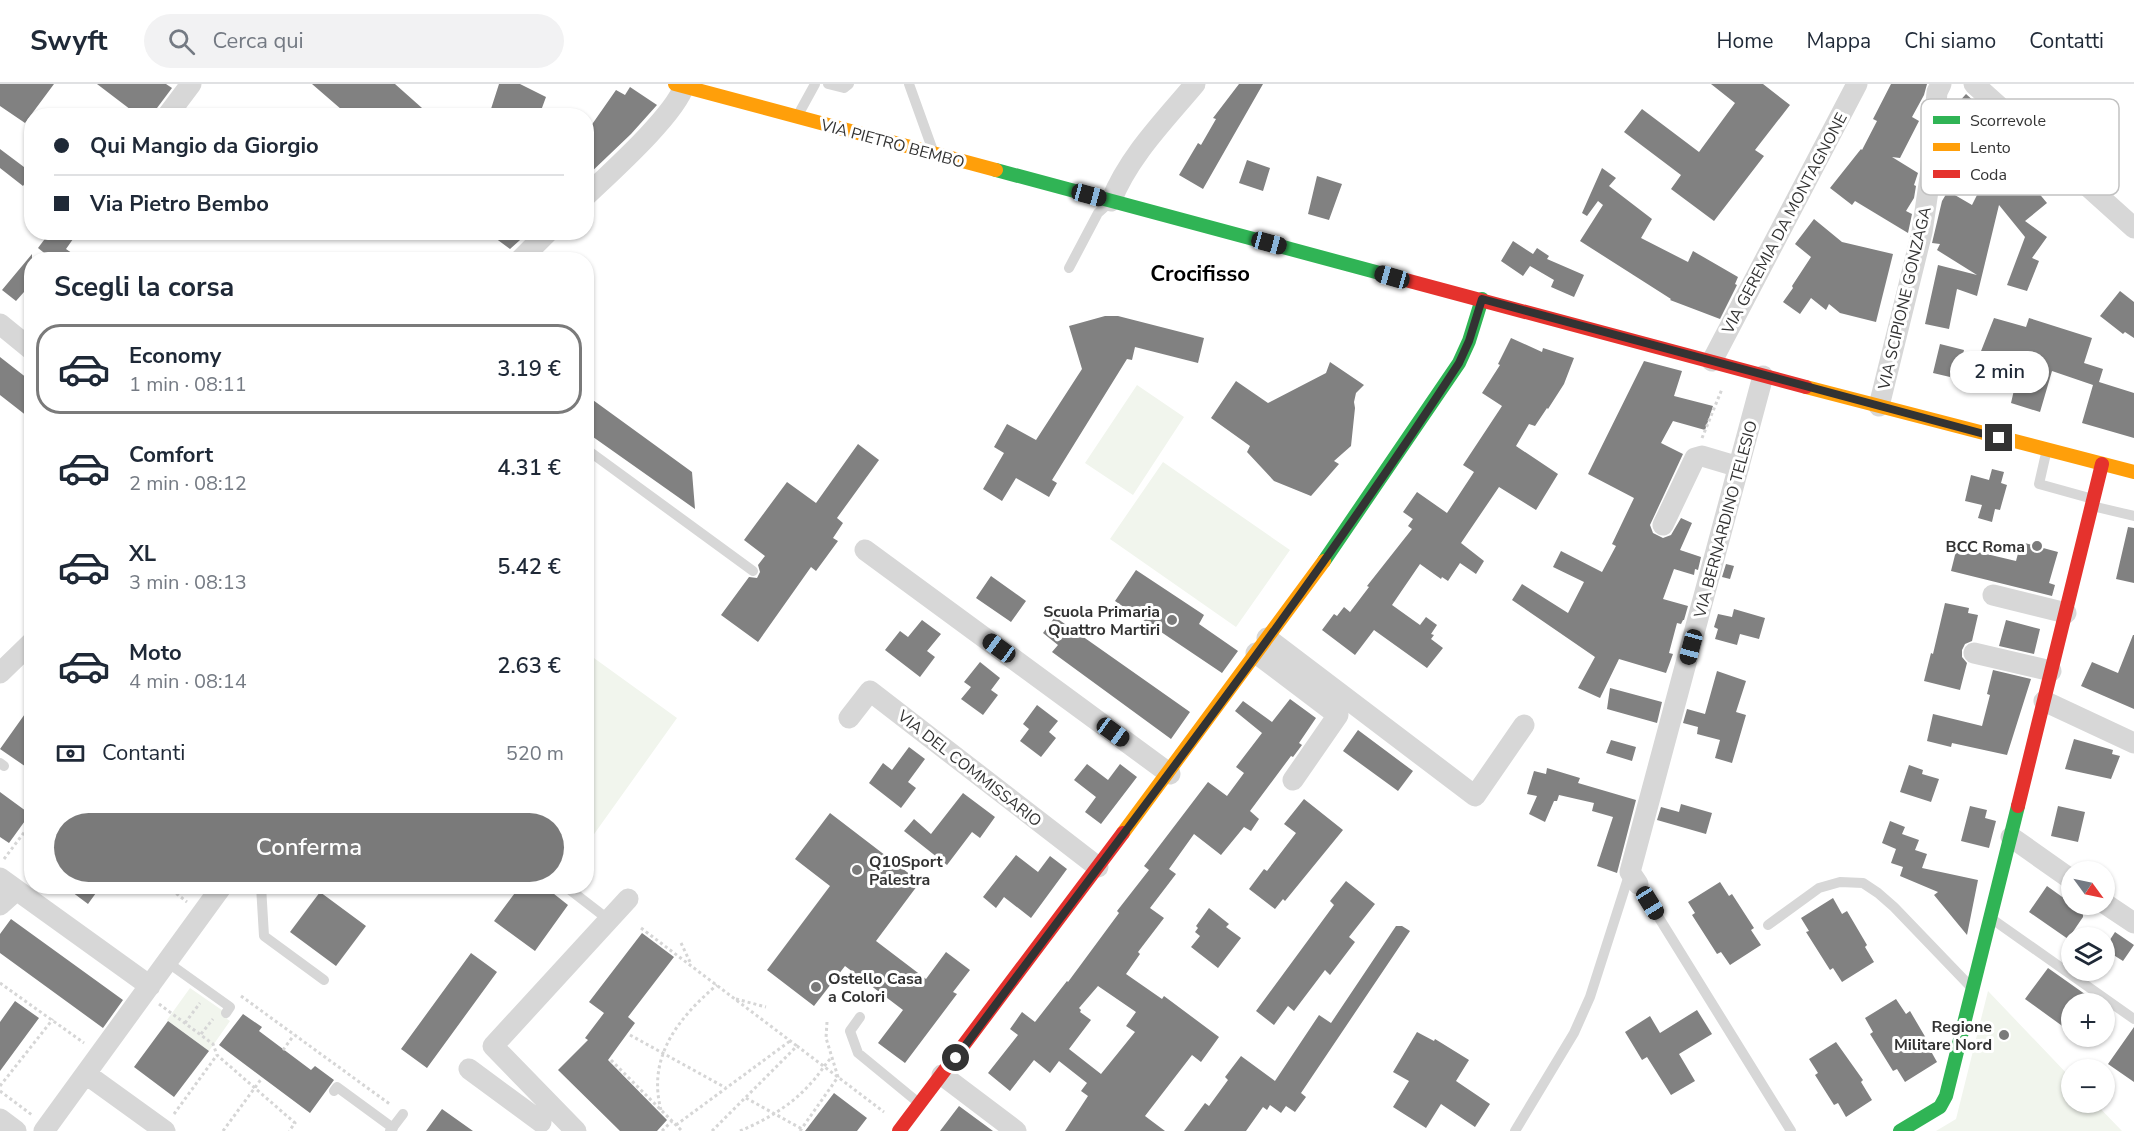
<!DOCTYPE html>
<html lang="it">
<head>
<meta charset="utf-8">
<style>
  :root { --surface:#fff; --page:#f2f2f3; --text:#1f2937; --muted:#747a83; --line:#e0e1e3; --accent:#7a7a7a }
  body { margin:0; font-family:"Nunito Sans",sans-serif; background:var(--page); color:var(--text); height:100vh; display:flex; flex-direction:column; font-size:22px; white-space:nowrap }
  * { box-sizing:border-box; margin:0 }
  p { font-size:20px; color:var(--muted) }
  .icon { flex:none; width:33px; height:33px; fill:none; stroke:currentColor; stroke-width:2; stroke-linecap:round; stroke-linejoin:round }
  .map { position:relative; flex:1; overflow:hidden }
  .drawer { position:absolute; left:24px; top:168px; width:570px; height:642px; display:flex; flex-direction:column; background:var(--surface); border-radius:24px; box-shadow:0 2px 4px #0004 }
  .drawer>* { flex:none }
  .top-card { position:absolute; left:24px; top:24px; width:570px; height:132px; border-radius:24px; box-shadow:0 2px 4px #0004; display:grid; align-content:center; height:132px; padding:0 30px; background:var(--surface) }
  .needle { width:39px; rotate:123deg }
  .controls { position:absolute; left:2061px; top:777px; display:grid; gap:12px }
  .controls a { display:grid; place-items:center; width:54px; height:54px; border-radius:50%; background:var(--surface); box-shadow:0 2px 4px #0004; font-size:30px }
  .end { position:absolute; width:27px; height:27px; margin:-14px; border:8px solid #333; background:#fff; box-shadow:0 0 0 3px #fff }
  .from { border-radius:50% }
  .bubble { position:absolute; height:42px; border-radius:21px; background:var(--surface); box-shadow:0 2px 4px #0004; font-size:20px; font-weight:600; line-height:42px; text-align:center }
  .car { position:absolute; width:18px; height:36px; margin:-18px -9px; border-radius:8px; box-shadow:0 0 4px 2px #0007; background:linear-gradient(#222 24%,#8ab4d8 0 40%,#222 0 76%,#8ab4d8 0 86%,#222 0) }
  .top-card b { display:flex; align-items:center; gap:21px; height:57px; font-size:22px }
  .top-card b+b { border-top:2px solid var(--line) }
  .top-card i { width:15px; height:15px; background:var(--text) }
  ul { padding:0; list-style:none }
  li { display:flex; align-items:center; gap:18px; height:90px; margin:0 12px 9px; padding:0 18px; border:3px solid transparent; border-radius:24px }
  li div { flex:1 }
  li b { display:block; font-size:22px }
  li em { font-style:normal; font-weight:600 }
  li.selected { border-color:var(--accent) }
  li>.icon { width:54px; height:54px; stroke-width:1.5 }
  h2 { padding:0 30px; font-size:27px; line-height:72px }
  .pay { display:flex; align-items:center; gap:15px; height:66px; padding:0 30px; font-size:22px }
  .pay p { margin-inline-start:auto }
  .primary-button { display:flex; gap:12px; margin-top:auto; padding:12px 30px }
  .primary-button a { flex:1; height:69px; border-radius:36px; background:var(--accent); color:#fff; font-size:24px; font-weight:600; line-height:69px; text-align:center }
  header { display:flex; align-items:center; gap:36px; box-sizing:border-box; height:84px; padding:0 30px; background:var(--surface); border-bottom:2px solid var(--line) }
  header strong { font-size:28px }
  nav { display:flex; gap:33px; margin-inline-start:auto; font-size:21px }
  .search { width:420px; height:54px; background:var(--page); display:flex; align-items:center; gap:15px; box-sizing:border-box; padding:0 21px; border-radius:33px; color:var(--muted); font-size:22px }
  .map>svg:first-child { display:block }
</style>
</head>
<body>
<header>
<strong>Swyft</strong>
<div class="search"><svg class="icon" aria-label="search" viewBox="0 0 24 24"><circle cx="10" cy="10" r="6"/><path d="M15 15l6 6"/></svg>Cerca qui</div>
<nav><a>Home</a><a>Mappa</a><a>Chi siamo</a><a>Contatti</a></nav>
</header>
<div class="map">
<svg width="2134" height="1047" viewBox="0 0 2134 1047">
  <rect width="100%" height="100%" fill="#fff"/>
  <path fill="#f1f5ed" d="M1137,301l47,32 -51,78 -48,-32z
    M1163,378l127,88 -54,77 -126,-88z
    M587,569l90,65 -90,126z
    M190,904l39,27 -2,4 3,2 -21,30 -42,-31z
    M1988,907l83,87 1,24 23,1 27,28h-186l20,-12z"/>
  <path fill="#818181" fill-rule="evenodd" d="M0,0h54l-29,39 -25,-17z
    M97,0h69l6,4 -15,20 -3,8h-15z
    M312,0h83l36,32h-82z
    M499,0h21l26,13 -7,19h-39l-10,-4z
    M1239,0h24l-60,105 -24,-14 19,-32 3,2 15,-26 -3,-1z
    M1711,0h52l27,21 -35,45 9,6 -50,65 -43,-32 10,-14 -57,-43 18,-23 57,43 36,-49z
    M1891,0h36l-3,11 -12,22 7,4 -19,37 -8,-1 26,16 -4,12 2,1 -2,12 -8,13 6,3 -4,19 -53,-32 -3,4 -22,-17 31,-39 1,1 15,-29 -4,-2z
    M630,3l27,18 -26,29 -45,43v-44l30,-43 9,5z
    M1966,10l62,56 -12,16 31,37 -22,18 22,16 -15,21 7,3 -12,30 -20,-6 18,-48 -26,-32 -22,91 -20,-7 -8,40 -24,-5 13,-59 39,10 -40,-25 3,-6 -8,-1 10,-42 6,-10 24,14 18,-36 -35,-29 3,-12 9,-16 -10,-8z
    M0,65l32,24 -9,13 -23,-18z
    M1247,76l23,8 -7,23 -24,-8z
    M1602,84l14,10 -7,8 43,33 -11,19 47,24 5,-11 45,26 -3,7 2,1 -17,34 -50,-19 1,-1 -91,-58 23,-36 -5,-4 -11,15 -5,-3z
    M1317,92l25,8 -13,36 -21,-6z
    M1814,135l28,23 51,12 -17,68 -36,-9 -11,-9 -3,6 -15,-12 -11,16 -17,-12 10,-14 -1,-2 19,-29 -16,-13z
    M50,148h28l-12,17 16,11h-29l-15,-12z
    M487,148h42l-19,17z
    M1513,157l20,13 4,-6 12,8 -2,3 37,16 -10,22 -23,-10 3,-7 -24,-14 -7,10 -22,-15z
    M32,170v29l-16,18 -14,-11z
    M2120,207l14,11v36l-9,-6 -2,2 -23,-18z
    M1105,232h13l86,22 -6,25 -63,-16 -3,13 -5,-1 -75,121 5,3 -8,14 -33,-19 -14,23 -19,-12 21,-36 -10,-6 13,-23 29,16 46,-71 -13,-43z
    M1994,234l32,9 3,-9 63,20 -8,25 19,6 -4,13 35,11v45l-52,-15 11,-38 -41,-14 -12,41 -29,-9 3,-13 -22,-6 2,-4 -22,-6z
    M1511,254l31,14 1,-4 31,10 -10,26 -16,25 -1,-1 -12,18 -6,-2 -13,22 42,28 -22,36 -37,-23 -38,56 23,18 -8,13 -16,-11 -12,18 -6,-4 -1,2 -21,-15 -28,41 28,20 6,-8 11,8 -6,9 3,1 -3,4 12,9 -16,20 -53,-38 -19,25 -33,-25 12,-16 3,2 7,-9 6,5 19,-25 -2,-1 45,-57 -4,-3 5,-7 -10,-7 14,-20 30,21 27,-41 -11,-7 39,-59 -20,-13 18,-28 -2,-1z
    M1940,260l24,6 -5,21 -7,-2 -2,8 -17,-4z
    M0,273l32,25v38l-32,-25z
    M1644,277l38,10 -8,25 39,10 -8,24 -32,-9 -12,22 22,11 -33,71 3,8 10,5 8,-3 10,-17 11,5 -12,27 21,7 -3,13 -3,-1 -1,6 -20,-6 -11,30 25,7 -4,14h-1l-2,4 -4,-1 -8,30 4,1 -7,19 -47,-14 -19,39 -22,-10 17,-31 -83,-57 10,-16 46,29 16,-31 -31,-15 8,-16 41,21 14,-26 -4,-2 22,-46 -46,-24z
    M1330,278l34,23 -8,8 -2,9 1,6 -4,38 -17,15 5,3 -28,32 -37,-15 -27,-29 3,-6 -39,-28 25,-37 32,22 58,-30z
    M586,311l106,77 3,37 -109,-77z
    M858,360l21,16 -42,58 6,5 -10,15 5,3 -22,30 -5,-4 -53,75 -37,-27 28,-38 8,1 3,-6 -2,-7 7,-9 -21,-16 43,-58 29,21z
    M1992,385l12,3 -3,11 6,2 -7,25 -5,-1 -3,13 -14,-4 4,-13 -17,-4 6,-26 18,5z
    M2128,443l6,1v55l-18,-4z
    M2021,458l37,10 -9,31 6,2 -3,11 -101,-25 6,-24 59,14z
    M1726,480l8,2 -4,13 -8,-2z
    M1136,486l68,45 -5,9 39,27 -16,22 -107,-72z
    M991,492l35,25 -15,21 -35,-24z
    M1945,519l24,5 -1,5 10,2 -6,26 -7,3 -3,6v7l5,6 -7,27 -36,-9 7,-28 2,1z
    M1734,525l31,9 -6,21 -19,-5 -3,11 -22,-6 3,-10 -4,-2 4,-13 14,3z
    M1055,533l135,95 -19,27 -119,-87 6,-7 -15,-12z
    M922,536l19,14 -14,17 8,6 -15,20 -35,-27 15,-19 8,6z
    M2006,536l34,9 -6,25 -35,-8z
    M2133,551h1v74l-53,-23 11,-24 26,11z
    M980,578l20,16 -9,12 7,5 -15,20 -22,-16 10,-12 -7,-5z
    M1993,586l38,9 -24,76 -55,-12 -1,4 -24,-6 6,-27 49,12 8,-31 -3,-1z
    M1717,587l29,10 -10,31 10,3 -14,48 -17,-5 5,-18 -23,-6 1,-7 -15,-4 4,-14 18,5z
    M1610,604l52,14 -5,21 -50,-14z
    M1290,615l26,19 -17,25 3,2 -9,12 -2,-1 -41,55 9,8 -8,12 -7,-4 -23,28 -27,-21 -25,35 7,5 -26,34 14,10 -26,34 2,2 -14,20 36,25 2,-3 55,41 -18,25 -9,-7 -47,61 20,15h-100l23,-35 -7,-5 6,-8 -28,-22 -9,12 -16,-13 -24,31 -22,-18 30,-38 -8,-6 12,-17 13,10 32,-41 1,1 51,-69 -2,-2 32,-41 -5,-4 64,-84 19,14 17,-23 -8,-6 26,-34 -27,-22 8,-10 29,21zM1098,902l38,26 -10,14 9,6 -34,42 -32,-25 22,-29 -11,-8 1,-2 -2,-2z
    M32,620v67l-32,-22z
    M1037,621l21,16 -9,11 7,6 -15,19 -21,-16 9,-12 -6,-5z
    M1358,646l55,41 -15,20 -55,-40z
    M2074,655l39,11 -1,4 8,2 -9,23 -46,-10z
    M1611,656l25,7 -4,14 -26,-8z
    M909,663l16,12 -17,23 8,6 -15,20 -32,-25 14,-20 9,7z
    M1087,680l21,16 12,-16 17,13 -36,47 -16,-12 11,-15 -22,-17z
    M1909,681l14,5 -1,4 17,5 -8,23 -31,-10z
    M1547,684l33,10 -2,5 58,17 -19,73 -20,-7 16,-49 -21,-6 2,-8 -35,-8 -2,6h-3l-9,21 -16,-8 8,-18 -10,-2 7,-23 12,3z
    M0,708l30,22 -21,29 -9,-6z
    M963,709l32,24 -15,21 -8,-6 -25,33 -43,-34 10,-12 17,15z
    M1304,715l39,31 -58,71 -2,-2 -8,10 -26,-20 15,-20 3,2 29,-38 -12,-9z
    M1681,720l31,9 -6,21 -49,-14 4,-13 18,5z
    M1970,722l17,4 -2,8 11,3 -7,27 -28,-7z
    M2058,722l27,6 -7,30 -27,-6z
    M830,729l90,69 -44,59 50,38 20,-27 24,18 -17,22 4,2 -52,69 -27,-20 25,-33 -58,-44 -31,40 -47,-36 63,-84 -35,-27z
    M1890,737l15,6 -3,7 17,6 -4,10 12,4 -5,14 56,12 -11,55 -33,-40 4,-3 -38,-16 3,-9 -12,-4 5,-14 -14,-6z
    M1016,771l22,17 12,-16 17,13 -36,49 -27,-21 -8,11 -13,-11z
    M1346,797l29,23 -26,33 6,5 -25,33 -5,-5 -31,41 -6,-5 -14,19 -18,-14 78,-106 -4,-4z
    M1720,798l9,14 3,-2 22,34 -3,2 10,15 -31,20 -9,-13 -4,2 -25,-39 3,-2 -7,-11z
    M64,802h37l-13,18z
    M520,802h24l24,19 -33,46 -41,-30z
    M2047,802l25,18 11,7v6l-15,22 -39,-27z
    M320,808l46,34 -30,40 -46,-34z
    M1833,814l9,16 5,-3 20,34 -2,2 9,15 -32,20 -9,-14 -3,2 -24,-38 3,-1 -8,-13z
    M1209,824l20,16 -3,3 15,11 -23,30 -27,-21 9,-11 -5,-4 3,-4 -2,-2z
    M11,835l112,81 -20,28 -103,-75v-19z
    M1396,842h6l8,5 -109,162 5,4 -11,15 -9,-6 -5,7 -11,-8 -3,5 -4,-3 -17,24h-62l21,-28 4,3 19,-26 -3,-3 16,-21 34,25 44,-66 12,8z
    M2115,848l19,13 -11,16 -19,-12z
    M642,849l32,24 -46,60 7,6 -27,37 59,60 -10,11h-37l-62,-61 30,-30 -3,-2 19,-25 -15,-11z
    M471,869l26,19 -70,96 -26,-19z
    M2048,884l51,36h-27v29l-47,-34z
    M1896,915l10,15 4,-3 20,34 -2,1 9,16 -32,20 -8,-13 -4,2 -23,-37 3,-2 -8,-14z
    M15,917l24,17 -39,53v-49z
    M1697,926l15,24 -33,20 16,27 -24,14 -24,-38 -5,3 -17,-28 25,-16 10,17z
    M243,930l19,13 -3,4 52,39 4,-4 19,14 -24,33 -91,-68z
    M168,937l41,30 -35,46 -40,-30z
    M2134,943v55l-26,-18z
    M1417,948l17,9 1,-2 34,21 -13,21 34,23 -15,23 -34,-23 -15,24 -33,-21 16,-26 -16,-9z
    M1836,958l27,38 -2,2 11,18 -26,17 -8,-14 -4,2 -19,-30 3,-2 -9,-14z
    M834,1009l33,25 -10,13h-52z
    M959,1022l34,25h-53z
    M442,1025l31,22h-47z"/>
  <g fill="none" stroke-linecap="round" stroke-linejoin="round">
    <path stroke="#d6d6d6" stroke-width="3" stroke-dasharray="3 3" stroke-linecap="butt" d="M1702,354l20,-49
      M4,775l28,-37
      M167,802l20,16
      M641,844l156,118
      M681,859l10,21
      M0,899l84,60
      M241,912l150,109
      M736,915l30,8
      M159,920l54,40 4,11 78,68 -6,8
      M185,939l15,-20
      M201,950l12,-15
      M630,951l96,53
      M283,966l11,-15
      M611,976l71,71
      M0,1002l53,-67
      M0,1007l32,24
      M746,1014l56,31
      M661,1026c-14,-53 17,-92 56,-125
      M174,1030l43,-59
      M676,1041l114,-84
      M223,1047l39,-53
      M662,1047l10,-10
      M712,1047l85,-85 87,66
      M740,1047c26,-11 52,-26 71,-48 8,-8 13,-18 21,-26
      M800,1047l38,-54 -12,-39 1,-16"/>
    <path stroke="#d7d7d7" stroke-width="10" d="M828,0l16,4 5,-4
      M909,0l23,64
      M798,31l17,-31
      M1069,184l29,-55 10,-9
      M586,365l167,122
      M2047,365l-8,35 54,15
      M2092,422l42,10
      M0,679l4,3
      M1638,800l153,247
      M261,802l3,50 60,44
      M565,802l44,34
      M1992,835l142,100
      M1768,841l51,-37 21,-6 23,1 15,10 16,14 75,78
      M167,878l63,45 -4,6
      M860,933l-10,14 8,22 62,51
      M334,1007l3,-4 56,41
      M390,1047l13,-17
      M1515,1047l59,-98 16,-36 40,-125"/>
    <path stroke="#d7d7d7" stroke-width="21" d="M1974,0l160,144
      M167,32l24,-32
      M586,112c24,-23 89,-81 98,-110
      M1111,117c18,-45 53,-80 84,-117
      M520,176l28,-28
      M0,240l32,26
      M1712,277l145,-277
      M1879,322l43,-174 8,-55 7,-85 4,-8
      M1663,441l32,-67 7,-2 37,11
      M865,466l305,224
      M1993,511l73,18
      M1267,554l208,158 49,-71
      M1256,569l82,62 -45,65
      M1974,569l77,18
      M0,589l32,-31
      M2044,617l90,42
      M849,634l21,-27 228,176
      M2011,753l61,43
      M0,794l150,108
      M1638,800l-8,-12 133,-496
      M0,805l10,7 -10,9
      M2104,819l30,20
      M469,985l72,53
      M86,990l79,57
      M942,991l74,56
      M0,1035l16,12
      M44,1047l178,-245
      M576,1047l-83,-85 135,-147"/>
    <path stroke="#30b455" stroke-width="14" d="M996,86l391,105
      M1324,477l135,-198 10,-22 13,-42
      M1900,1047l40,-24 6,-11 72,-290"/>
    <path stroke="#ff9f0a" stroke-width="14" d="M675,0l321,86
      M1806,303l328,85
      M1123,749l201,-272"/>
    <path stroke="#e5322d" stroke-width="14" d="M1387,191l419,112
      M2018,722l84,-342
      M899,1047l224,-298"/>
  </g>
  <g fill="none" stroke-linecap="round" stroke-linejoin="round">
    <path stroke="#333" stroke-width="8" d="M956,974c170,-230 347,-455 503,-695l10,-22 13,-42 517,139"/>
  </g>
  <g fill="#7a7a7a" stroke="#fff" stroke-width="2">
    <circle cx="2037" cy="462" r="6"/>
    <circle cx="1172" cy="536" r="6"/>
    <circle cx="857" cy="786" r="6"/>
    <circle cx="816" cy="903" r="6"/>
    <circle cx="2004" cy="951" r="6"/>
  </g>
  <g text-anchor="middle" stroke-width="6" stroke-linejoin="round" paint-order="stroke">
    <g font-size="16" fill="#333" stroke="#fff">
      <text transform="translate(893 59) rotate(15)" y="6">VIA PIETRO BEMBO</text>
      <text transform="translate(1784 139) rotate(-62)" y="6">VIA GEREMIA DA MONTAGNONE</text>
      <text transform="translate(1904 214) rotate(-77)" y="6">VIA SCIPIONE GONZAGA</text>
      <text transform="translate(1725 435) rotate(-75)" y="6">VIA BERNARDINO TELESIO</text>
      <text transform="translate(970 684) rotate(38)" y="6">VIA DEL COMMISSARIO</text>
    </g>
    <g font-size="16" font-weight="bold" fill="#333" stroke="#fff" text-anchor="end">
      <text x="2025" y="468">BCC Roma</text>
      <text x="1160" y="533">Scuola Primaria<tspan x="1160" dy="18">Quattro Martiri</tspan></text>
      <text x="869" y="783" text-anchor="start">Q10Sport<tspan x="869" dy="18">Palestra</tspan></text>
      <text x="828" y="900" text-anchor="start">Ostello Casa<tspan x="828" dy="18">a Colori</tspan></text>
      <text x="1992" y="948">Regione<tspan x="1992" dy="18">Militare Nord</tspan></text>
    </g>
    <g font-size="22" font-weight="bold" fill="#000" stroke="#fff">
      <text x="1200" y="197">Crocifisso</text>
    </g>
  </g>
  <rect x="1921" y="15" width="198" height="96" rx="9" fill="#fff" stroke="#c2c2c2" stroke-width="1.5"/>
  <rect x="1933" y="32" width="27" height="8" fill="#30b455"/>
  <rect x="1933" y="59" width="27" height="8" fill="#ff9f0a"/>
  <rect x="1933" y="86" width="27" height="8" fill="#e5322d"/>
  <g font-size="16" fill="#333">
    <text x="1970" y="42">Scorrevole</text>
    <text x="1970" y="69">Lento</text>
    <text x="1970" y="96">Coda</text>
  </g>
</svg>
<div class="controls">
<a><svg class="needle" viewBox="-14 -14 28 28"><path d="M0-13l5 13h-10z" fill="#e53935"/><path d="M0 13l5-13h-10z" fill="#747a83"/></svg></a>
<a><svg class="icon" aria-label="layers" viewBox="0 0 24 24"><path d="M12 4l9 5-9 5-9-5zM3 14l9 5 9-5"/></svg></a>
<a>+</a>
<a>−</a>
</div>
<i class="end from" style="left:956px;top:974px"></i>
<i class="end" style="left:1999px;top:354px"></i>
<div class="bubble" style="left:1950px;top:267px;width:99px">2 min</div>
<i class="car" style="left:1089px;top:111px;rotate:105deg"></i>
<i class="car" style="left:1269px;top:159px;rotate:105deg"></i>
<i class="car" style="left:1392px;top:193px;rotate:286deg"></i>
<i class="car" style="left:1691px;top:563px;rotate:195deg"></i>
<i class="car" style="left:999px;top:564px;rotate:306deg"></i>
<i class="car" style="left:1113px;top:648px;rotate:126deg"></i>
<i class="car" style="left:1650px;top:819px;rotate:148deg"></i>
<div class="top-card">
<b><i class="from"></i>Qui Mangio da Giorgio</b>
<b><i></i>Via Pietro Bembo</b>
</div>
<section class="drawer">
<h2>Scegli la corsa</h2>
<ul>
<li class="selected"><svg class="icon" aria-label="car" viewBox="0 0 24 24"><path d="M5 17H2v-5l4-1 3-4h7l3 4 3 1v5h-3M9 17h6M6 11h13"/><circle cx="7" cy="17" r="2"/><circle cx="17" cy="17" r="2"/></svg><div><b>Economy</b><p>1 min · 08:11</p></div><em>3.19 €</em></li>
<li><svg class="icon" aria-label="car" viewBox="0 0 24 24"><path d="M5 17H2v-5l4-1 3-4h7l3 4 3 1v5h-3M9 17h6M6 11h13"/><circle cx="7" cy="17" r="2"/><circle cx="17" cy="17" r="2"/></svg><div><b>Comfort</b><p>2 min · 08:12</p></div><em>4.31 €</em></li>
<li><svg class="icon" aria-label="car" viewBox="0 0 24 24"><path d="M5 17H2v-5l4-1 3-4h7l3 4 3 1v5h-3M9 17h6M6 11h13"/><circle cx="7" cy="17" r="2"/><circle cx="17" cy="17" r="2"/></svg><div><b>XL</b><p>3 min · 08:13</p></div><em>5.42 €</em></li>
<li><svg class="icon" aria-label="car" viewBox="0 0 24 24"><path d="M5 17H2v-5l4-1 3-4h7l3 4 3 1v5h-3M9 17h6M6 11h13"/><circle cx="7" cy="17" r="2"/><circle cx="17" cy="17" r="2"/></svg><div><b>Moto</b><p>4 min · 08:14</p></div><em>2.63 €</em></li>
</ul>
<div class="pay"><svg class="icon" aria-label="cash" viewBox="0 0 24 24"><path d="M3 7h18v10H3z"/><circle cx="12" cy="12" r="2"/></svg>Contanti<p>520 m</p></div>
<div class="primary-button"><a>Conferma</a></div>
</section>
</div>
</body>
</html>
